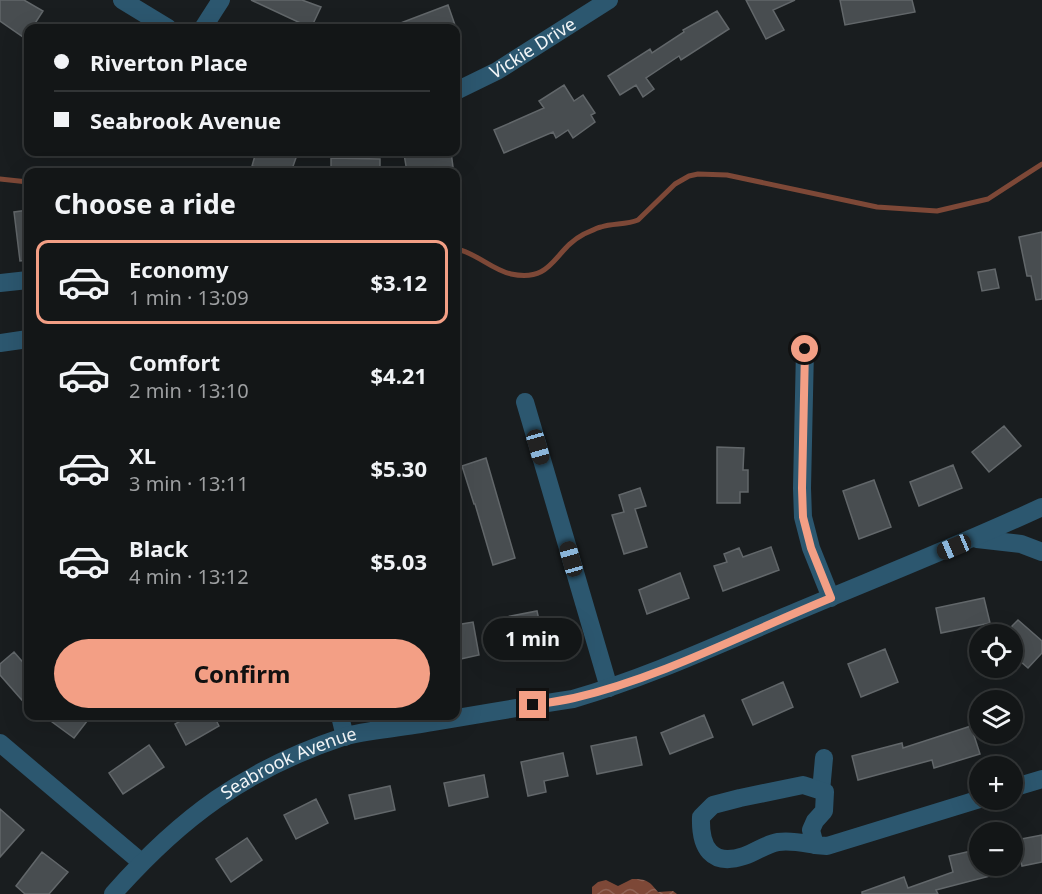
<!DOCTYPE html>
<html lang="en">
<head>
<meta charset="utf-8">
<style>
  :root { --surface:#131617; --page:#202324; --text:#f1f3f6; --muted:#9d9fa1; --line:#323536; --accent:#f39f85 }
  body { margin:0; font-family:"Noto Sans",sans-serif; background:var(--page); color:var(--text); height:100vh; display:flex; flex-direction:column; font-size:22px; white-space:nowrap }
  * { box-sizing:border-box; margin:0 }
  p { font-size:20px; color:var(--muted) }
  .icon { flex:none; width:33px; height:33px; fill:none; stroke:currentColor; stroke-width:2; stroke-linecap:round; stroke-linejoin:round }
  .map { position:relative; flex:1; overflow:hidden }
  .panel { position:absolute; left:24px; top:168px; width:436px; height:552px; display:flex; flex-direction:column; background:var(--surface); border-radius:12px; box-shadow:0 6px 24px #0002,0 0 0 2px var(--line) }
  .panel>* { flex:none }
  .hud { position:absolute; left:24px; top:24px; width:436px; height:132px; border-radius:12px; box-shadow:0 6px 24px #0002,0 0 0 2px var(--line); display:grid; align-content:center; height:132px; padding:0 30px; background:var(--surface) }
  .controls { position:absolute; left:969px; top:624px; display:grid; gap:12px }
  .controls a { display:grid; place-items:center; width:54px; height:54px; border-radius:50%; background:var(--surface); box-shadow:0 6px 24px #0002,0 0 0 2px var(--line); font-size:30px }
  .end { position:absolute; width:27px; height:27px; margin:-14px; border:8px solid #f39f85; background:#111; box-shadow:0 0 0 3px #111 }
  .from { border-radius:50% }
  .bubble { position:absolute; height:42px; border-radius:21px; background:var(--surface); box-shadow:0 6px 24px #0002,0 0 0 2px var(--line); font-size:20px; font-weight:700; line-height:42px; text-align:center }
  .car { position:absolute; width:18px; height:36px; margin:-18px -9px; border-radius:8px; box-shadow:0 0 4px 2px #0007; background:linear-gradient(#222 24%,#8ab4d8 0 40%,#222 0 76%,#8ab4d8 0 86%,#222 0) }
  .hud b { display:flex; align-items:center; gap:21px; height:57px; font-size:22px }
  .hud b+b { border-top:2px solid var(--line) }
  .hud i { width:15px; height:15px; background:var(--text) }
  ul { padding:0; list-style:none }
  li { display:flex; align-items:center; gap:18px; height:84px; margin:0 12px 9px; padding:0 18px; border:3px solid transparent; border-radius:12px }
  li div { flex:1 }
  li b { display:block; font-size:22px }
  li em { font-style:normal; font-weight:700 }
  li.active { border-color:var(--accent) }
  li>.icon { width:54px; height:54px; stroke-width:1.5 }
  h2 { padding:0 30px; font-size:27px; line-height:72px }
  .button { display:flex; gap:12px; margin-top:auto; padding:12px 30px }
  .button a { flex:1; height:69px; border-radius:36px; background:var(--accent); color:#111; font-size:24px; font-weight:700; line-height:69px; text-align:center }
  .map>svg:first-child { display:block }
</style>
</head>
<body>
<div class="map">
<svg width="1042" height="894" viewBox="0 0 1042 894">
  <defs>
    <pattern id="water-waves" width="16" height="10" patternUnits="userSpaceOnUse" patternTransform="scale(1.5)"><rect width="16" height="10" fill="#7d4837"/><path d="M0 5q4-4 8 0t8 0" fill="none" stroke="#906355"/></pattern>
  </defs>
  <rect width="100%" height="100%" fill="#191d1f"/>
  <path fill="url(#water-waves)" d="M632,879c15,0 17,2 26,13l15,-1 4,3h-85v-7l6,-5 8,-2 12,6z"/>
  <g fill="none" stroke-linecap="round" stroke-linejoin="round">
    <path stroke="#7d4837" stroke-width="5" d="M0,179l28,3
      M456,249c19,3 36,21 55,25 43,9 42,-24 73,-40 5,-2 12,-6 17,-7 12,-4 25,-2 37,-7l37,-36 14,-8 9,-2 29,1 150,32 60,4 51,-12 54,-35"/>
  </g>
  <path fill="#484d50" stroke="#62676a" stroke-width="1.5" d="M0,0h24l19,11 -11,17h-4v6l-2,5 -26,-18z
    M251,0h51l19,7 -10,21z
    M746,0h49l-22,10 11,20 -18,9z
    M840,0h72l3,12 -70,13z
    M448,5l8,23h-66v-1z
    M717,11l12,18 -48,31 -2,-4 -33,22 8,11 -11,8 -7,-12 -16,10 -12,-19 42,-27 2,4 32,-21 -1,-2z
    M564,85l10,16 9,-6 12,18 -4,2 4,7 -22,16 -5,-8 -12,8 -3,-6 -49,21 -10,-23 50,-22 -5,-7z
    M256,152h42l-7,20h-14l-25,-6z
    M422,152h29l2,15 -29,5h-17l-3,-18z
    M331,158l49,1v13h-49z
    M28,210v50l-8,1 -6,-49z
    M1042,232v67l-6,1 -5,-24h-4l-8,-39z
    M995,269l4,19 -17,3 -4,-19z
    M1004,426l17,20 -32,26 -17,-20z
    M717,447l27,1 -1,22h5v22h-8v11h-23z
    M486,458l29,100 -22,7 -18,-61h-1l-12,-38z
    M953,465l9,23 -43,18 -9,-24z
    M874,480l17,47 -32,12 -16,-48z
    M640,488l6,18 -11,3 12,38 -23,7 -12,-39 12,-3 -5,-17z
    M771,547l8,23 -56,21 -9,-25 13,-4 -3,-8 15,-6 4,9z
    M680,573l9,25 -42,16 -8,-24z
    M984,598l6,25 -49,10 -5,-25z
    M537,611l7,32 -37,7 -6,-32z
    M1018,620l24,21v12l-14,15 -16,-14v-28z
    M473,622l6,33 -23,5v-35z
    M885,649l13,33 -37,15 -13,-33z
    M14,652l14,16v39l-28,-32v-11z
    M783,682l10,25 -40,18 -11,-25z
    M704,715l9,22 -43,17 -9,-21z
    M44,716h47l-17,22z
    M189,716h25l5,10 -33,19 -11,-21z
    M971,726l9,28 -46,14 -2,-8 -74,20 -6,-24 50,-13 1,5z
    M636,737l6,28 -45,9 -6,-28z
    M149,745l15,22 -41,27 -14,-21z
    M563,753l5,23 -24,5 2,11 -18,4 -7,-34z
    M484,775l4,22 -39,9 -5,-23z
    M390,786l5,24 -40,9 -6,-24z
    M316,799l12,24 -32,16 -12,-24z
    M0,809l24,21 -24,27z
    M1042,835v27l-20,4 -6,-26z
    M247,838l15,22 -31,22 -15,-23z
    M980,849v17h32l1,4 -77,20 2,4h-76v-2l42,-15 4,11 45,-16 -4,-16z
    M42,852l26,20 -19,22h-24l-9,-8z"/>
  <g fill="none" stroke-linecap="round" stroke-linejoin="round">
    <g stroke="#2c576f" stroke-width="18">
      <path d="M122,0l46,28"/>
      <path d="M203,28l18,-28"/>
      <path id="s1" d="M456,91l41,-20 112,-71"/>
      <path d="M0,283l28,-3"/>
      <path d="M0,343l28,-4"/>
      <path d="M805,349l-3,139 1,29 8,31 20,50"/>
      <path d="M525,402l84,286"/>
      <path d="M977,539l44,5 21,8"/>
      <path d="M340,716l5,21"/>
      <path d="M0,743l141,119"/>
      <path d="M1012,788l30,-9"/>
      <path d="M821,791l3,-33"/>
      <path d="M815,845c-12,-2 -24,-5 -37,-3 -12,2 -22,10 -34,14 -33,11 -44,-9 -43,-39l12,-12 27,-7 63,-13 22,7 -1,19 -9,10 -4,9 4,15 12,1 153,-47"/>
      <path id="s2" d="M113,894c67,-76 133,-125 230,-157 22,-7 49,-8 72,-12 53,-9 105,-18 158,-26 73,-21 142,-53 213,-83 85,-36 172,-70 256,-109"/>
    </g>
  </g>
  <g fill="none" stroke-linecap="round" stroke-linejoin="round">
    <path stroke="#f39f85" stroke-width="8" d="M533,705c13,-2 27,-4 41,-7 89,-21 173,-66 257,-100l-20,-50 -8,-31 -1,-29 3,-139"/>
  </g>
  <g text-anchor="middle" stroke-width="4.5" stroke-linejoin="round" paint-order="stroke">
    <g font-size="18" fill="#f2f5f7" stroke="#101416">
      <text dy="6" stroke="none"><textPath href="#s1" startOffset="88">Vickie Drive</textPath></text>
      <text dy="6" stroke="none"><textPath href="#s2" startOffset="222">Seabrook Avenue</textPath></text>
    </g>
  </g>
</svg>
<div class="controls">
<a><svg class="icon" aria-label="locate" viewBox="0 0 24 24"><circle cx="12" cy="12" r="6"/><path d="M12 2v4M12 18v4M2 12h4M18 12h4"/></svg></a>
<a><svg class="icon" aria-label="layers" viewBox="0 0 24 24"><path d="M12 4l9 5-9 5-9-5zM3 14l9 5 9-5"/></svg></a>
<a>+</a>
<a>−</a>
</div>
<i class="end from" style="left:805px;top:349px"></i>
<i class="end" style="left:533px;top:705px"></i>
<div class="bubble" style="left:483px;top:618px;width:99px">1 min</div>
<i class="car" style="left:538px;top:447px;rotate:164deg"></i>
<i class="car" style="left:954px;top:547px;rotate:247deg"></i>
<i class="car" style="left:571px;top:559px;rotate:344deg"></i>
<div class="hud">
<b><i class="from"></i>Riverton Place</b>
<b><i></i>Seabrook Avenue</b>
</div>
<section class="panel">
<h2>Choose a ride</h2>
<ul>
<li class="active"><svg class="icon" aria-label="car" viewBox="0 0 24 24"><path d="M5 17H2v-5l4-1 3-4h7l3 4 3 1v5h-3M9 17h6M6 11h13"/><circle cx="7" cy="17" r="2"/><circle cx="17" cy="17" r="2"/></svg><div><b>Economy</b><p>1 min · 13:09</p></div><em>$3.12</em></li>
<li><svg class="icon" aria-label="car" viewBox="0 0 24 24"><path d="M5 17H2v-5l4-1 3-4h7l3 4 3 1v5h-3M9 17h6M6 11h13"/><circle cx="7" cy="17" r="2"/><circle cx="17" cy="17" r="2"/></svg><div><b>Comfort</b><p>2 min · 13:10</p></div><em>$4.21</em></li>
<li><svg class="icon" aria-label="car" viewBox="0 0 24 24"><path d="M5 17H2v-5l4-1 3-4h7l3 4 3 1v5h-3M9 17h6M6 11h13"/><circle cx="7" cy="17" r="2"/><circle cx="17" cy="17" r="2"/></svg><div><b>XL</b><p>3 min · 13:11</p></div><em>$5.30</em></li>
<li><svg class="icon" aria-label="car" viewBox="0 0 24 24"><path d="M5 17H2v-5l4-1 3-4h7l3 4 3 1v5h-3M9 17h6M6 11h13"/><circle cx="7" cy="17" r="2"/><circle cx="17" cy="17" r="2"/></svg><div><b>Black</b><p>4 min · 13:12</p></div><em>$5.03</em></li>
</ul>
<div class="button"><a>Confirm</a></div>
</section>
</div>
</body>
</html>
